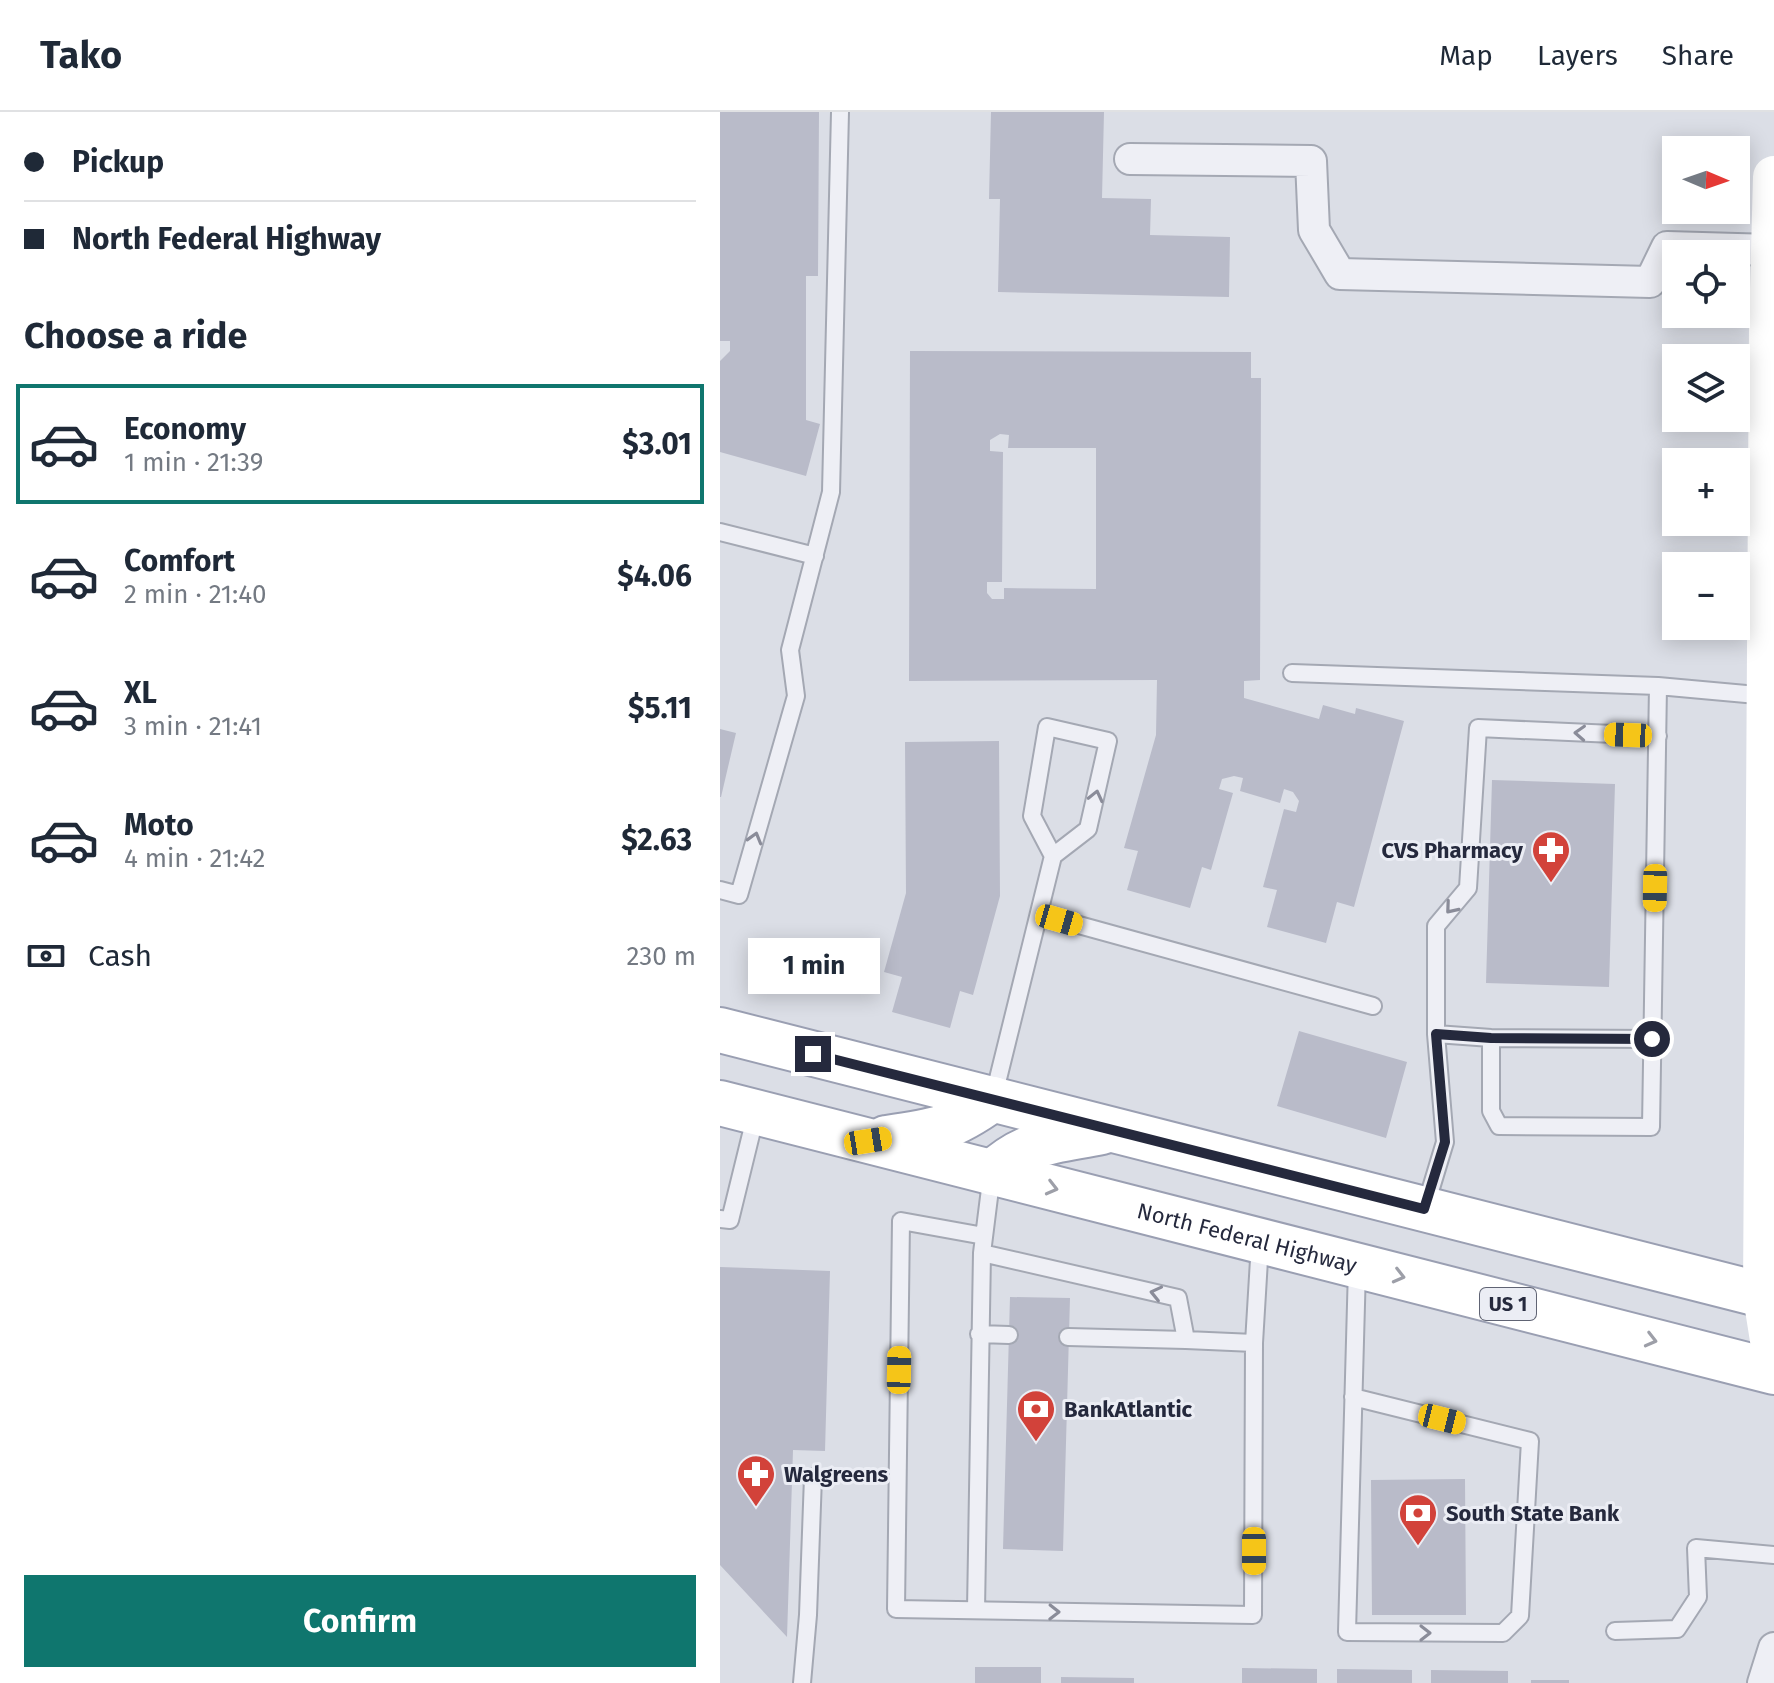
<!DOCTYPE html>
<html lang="en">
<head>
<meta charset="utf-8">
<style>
  :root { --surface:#fff; --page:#f2f2f3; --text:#1f2937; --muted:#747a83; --line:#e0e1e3; --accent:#0f766e }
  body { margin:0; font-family:"Fira Sans",sans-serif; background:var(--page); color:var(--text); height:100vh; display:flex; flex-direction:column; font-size:30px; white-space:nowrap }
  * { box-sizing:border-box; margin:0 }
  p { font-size:26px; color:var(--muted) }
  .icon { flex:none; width:44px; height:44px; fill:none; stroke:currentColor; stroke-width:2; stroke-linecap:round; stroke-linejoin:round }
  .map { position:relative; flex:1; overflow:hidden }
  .panel { display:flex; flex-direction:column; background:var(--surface); width:720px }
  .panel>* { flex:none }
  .guide { display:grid; align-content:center; height:176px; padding:0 24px; background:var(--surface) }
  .needle { width:52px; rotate:92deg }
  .buttons { position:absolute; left:942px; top:24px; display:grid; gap:16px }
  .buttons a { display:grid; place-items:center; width:88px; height:88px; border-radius:0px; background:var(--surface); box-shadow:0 4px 20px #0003; font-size:40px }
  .end { position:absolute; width:36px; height:36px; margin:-18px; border:10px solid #25293d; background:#fff; box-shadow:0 0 0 4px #fff }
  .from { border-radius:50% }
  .bubble { position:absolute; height:56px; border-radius:0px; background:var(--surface); box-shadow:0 4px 20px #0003; font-size:26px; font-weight:700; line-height:56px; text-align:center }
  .car { position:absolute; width:24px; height:48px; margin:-24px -12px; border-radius:10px; box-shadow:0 0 6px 2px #0007; background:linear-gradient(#f5c518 24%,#345 0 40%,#f5c518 0 76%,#345 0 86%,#f5c518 0) }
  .guide b { display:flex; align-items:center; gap:28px; height:76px; font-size:30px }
  .guide b+b { border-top:2px solid var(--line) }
  .guide i { width:20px; height:20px; background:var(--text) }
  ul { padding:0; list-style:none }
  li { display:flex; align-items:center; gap:24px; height:120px; margin:0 16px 12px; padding:0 8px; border:4px solid transparent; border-radius:0px }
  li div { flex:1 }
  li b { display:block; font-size:30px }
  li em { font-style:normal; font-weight:700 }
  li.active { border-color:var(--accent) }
  li>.icon { width:72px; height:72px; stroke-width:1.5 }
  h2 { padding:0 24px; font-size:36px; line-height:96px }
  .pay { display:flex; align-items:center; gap:20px; height:88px; padding:0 24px; font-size:30px }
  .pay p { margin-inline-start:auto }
  .cta { display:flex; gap:16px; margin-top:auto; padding:16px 24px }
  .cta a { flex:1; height:92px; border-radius:0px; background:var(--accent); color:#fff; font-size:32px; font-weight:700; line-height:92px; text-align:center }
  header { display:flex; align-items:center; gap:48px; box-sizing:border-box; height:112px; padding:0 40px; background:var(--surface); border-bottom:2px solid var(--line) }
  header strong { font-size:38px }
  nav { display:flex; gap:44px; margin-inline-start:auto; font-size:28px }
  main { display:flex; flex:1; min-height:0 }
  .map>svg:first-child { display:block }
</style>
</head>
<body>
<header>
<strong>Tako</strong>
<nav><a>Map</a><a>Layers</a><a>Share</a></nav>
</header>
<main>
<section class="panel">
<div class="guide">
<b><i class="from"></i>Pickup</b>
<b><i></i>North Federal Highway</b>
</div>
<h2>Choose a ride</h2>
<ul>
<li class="active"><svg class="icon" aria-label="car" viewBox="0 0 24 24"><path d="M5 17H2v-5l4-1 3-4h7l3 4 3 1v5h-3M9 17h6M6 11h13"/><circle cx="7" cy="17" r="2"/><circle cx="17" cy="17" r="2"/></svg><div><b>Economy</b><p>1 min · 21:39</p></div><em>$3.01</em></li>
<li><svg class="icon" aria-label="car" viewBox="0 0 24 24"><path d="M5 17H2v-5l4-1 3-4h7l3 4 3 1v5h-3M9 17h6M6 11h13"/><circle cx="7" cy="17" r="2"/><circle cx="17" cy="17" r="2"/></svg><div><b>Comfort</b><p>2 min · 21:40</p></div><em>$4.06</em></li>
<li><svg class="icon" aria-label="car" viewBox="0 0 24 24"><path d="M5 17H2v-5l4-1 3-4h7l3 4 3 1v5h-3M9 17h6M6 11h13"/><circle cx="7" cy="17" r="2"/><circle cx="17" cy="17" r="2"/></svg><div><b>XL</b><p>3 min · 21:41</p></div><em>$5.11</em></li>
<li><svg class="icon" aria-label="car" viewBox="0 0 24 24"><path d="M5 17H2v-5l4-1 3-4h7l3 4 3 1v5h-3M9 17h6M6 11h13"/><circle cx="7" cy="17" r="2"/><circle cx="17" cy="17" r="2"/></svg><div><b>Moto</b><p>4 min · 21:42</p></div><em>$2.63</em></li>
</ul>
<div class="pay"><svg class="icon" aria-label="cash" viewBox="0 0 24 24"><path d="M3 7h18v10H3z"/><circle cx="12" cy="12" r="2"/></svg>Cash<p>230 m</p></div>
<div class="cta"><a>Confirm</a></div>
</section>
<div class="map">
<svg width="1054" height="1571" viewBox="0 0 1054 1571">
  <rect width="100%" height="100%" fill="#dbdee6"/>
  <path fill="#b9bbc9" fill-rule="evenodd" d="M0,0h99l-1,164h-12v144l14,4 -14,52 -86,-24v-91l10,-10v-10h-10z
    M271,0h113l-2,86 49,1 -1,36 80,2 -1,60 -231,-5 2,-93h-11z
    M190,239l341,1v26h10l-1,302 -16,1v17l75,21 4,-14 32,9 1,-6 48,13 -50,186 -17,-5 -11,41 -59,-16 10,-37 -14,-3 21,-78 12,3 3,-11 -6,-9 -9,-3 -4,14 -40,-12 3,-13 -9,-2 -12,3 -3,10 14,4 -22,77 -9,-3 -12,41 -63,-18 11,-39 -14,-3 32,-113 1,-55 -248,1zM280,322l9,1 -1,13h88v141l-92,-1v11h-12l-5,-6v-11h15l1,-130 -13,-1v-11z
    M0,617l16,4 -15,64h-1z
    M279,629l1,155 -27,99 -13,-4 -10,37 -58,-16 10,-35 -18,-5 22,-79 -1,-151z
    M772,668l123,4 -6,203 -123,-4z
    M579,919l108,31 -21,76 -109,-32z
    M0,1155l110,4 -5,180 -32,-1 -6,187 -67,-72z
    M290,1185l60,1 -7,253 -60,-2z
    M745,1367l1,136h-94l-1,-135z
    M255,1555h66v16h-66z
    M522,1556l75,1v14h-75z
    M617,1557l75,1v13h-75z
    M711,1558l77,1v12h-77z
    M341,1565l73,1v5h-73z
    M811,1568h38v3h-38z"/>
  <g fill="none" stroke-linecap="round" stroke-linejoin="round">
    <defs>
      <path id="lane" d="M0,420l95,24
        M572,561l366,13 110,10
        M0,778l19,5 57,-199 -6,-46 41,-158 9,-380
        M319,802l334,92
        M716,922v-108l32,-38 10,-160 180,8
        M771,926v73l8,15 152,1 7,-441
        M273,987l60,-243 35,-27 20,-88 -61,-14 -15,89 21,40
        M705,1096l20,-66 -9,-108 55,4 161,1
        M0,1107l10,1 26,-106
        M264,1124l-83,-15 -5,388 357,6 1,-272 6,-100
        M262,1141l196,45 8,42 68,3
        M259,1222l30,1
        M348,1225l118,3
        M633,1285l177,44 -10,175 -17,17 -156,-1 10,-364
        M256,1498l6,-357 10,-80
        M895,1519l62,-2 21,-32 -2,-49 78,7
        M82,1571l6,-68 5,-138"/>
      <path id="street" d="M410,47l181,2 3,69 26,44 310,8 17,-35 105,3
        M1043,1571l11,-35"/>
      <g id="primary">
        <path d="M0,918l1054,268"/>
        <path id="s1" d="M0,991l1054,269"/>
        <path d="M166,1026c50,-7 65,-9 107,-39"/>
        <path d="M272,1061c35,-33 66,-32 110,-41"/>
      </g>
    </defs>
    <use href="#lane" stroke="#a4a8b3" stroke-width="20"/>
    <use href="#street" stroke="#a4a8b3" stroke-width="34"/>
    <use href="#primary" stroke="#9a9fb2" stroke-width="48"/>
    <use href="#lane" stroke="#eeeff5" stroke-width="16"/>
    <use href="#street" stroke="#eeeff5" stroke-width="30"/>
    <path stroke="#fff" stroke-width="42" d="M1054,65l-4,150 -6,969 10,63"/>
    <use href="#primary" stroke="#fff" stroke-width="44"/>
  </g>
  <defs><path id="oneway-chevron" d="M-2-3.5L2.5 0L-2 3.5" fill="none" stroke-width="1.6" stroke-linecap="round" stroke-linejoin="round" transform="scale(2)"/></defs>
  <g stroke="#8a8c99">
    <use href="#oneway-chevron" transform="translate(860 621) rotate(-177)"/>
    <use href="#oneway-chevron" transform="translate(376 684) rotate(-77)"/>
    <use href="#oneway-chevron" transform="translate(35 726) rotate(-74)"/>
    <use href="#oneway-chevron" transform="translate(731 796) rotate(130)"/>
    <use href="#oneway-chevron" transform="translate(436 1181) rotate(-167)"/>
    <use href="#oneway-chevron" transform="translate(334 1500) rotate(1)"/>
    <use href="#oneway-chevron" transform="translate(705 1521)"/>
  </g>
  <g stroke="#9d9fa8">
    <use href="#oneway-chevron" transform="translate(332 1076) rotate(14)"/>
    <use href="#oneway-chevron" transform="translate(679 1164) rotate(14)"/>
    <use href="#oneway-chevron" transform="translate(931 1228) rotate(14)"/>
  </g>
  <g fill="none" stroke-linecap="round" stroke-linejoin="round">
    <path stroke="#25293d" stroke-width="10" d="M93,942l611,155 21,-67 -9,-108 55,4 161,1"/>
  </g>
  <defs>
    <symbol id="pharmacy-pin" viewBox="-11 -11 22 30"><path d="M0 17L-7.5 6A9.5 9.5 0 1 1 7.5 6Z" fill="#d2423a" stroke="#ebedf4"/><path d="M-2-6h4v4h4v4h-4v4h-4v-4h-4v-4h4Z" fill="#fff"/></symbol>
    <symbol id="bank-pin" viewBox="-11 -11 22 30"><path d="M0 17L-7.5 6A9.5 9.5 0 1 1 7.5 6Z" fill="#d2423a" stroke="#ebedf4"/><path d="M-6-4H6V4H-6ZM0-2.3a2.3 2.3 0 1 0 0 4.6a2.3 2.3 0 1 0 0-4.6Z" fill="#fff"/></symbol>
  </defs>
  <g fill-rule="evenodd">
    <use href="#pharmacy-pin" x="809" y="716" width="44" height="60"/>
    <use href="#bank-pin" x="294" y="1275" width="44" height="60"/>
    <use href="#pharmacy-pin" x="14" y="1340" width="44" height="60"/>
    <use href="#bank-pin" x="676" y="1379" width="44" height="60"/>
  </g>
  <g text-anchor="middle" stroke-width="6" stroke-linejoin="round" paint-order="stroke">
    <rect fill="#ebedf4" stroke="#606474" stroke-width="2" x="760" y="1176" width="56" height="32" rx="6"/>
    <g font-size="20" font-weight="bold" fill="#25293d">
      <text x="788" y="1199">US 1</text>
    </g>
    <g font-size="22" font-weight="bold" fill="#25293d" stroke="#ebedf4" text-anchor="start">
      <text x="803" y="746" text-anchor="end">CVS Pharmacy</text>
      <text x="344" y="1305">BankAtlantic</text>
      <text x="64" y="1370">Walgreens</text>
      <text x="726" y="1409">South State Bank</text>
    </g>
    <g font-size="22" fill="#25293d" stroke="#ebedf4">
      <text dy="8" stroke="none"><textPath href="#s1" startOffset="544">North Federal Highway</textPath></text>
    </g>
  </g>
</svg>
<div class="buttons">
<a><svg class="needle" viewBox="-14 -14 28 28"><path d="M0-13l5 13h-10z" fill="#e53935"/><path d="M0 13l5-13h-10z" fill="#747a83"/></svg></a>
<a><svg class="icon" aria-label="locate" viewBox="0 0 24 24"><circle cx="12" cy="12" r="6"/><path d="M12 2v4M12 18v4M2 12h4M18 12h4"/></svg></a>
<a><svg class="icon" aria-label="layers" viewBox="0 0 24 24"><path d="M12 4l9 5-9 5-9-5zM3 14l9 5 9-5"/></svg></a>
<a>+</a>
<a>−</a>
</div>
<i class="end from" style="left:932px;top:927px"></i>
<i class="end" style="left:93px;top:942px"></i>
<div class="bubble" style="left:28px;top:826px;width:132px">1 min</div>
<i class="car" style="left:908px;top:623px;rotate:272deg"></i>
<i class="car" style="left:935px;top:776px;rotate:181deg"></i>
<i class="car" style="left:339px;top:808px;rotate:106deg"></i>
<i class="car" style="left:148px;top:1029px;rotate:81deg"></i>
<i class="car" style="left:179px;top:1258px;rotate:1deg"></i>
<i class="car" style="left:722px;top:1307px;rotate:104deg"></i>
<i class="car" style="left:534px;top:1439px;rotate:180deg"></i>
</div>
</main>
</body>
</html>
